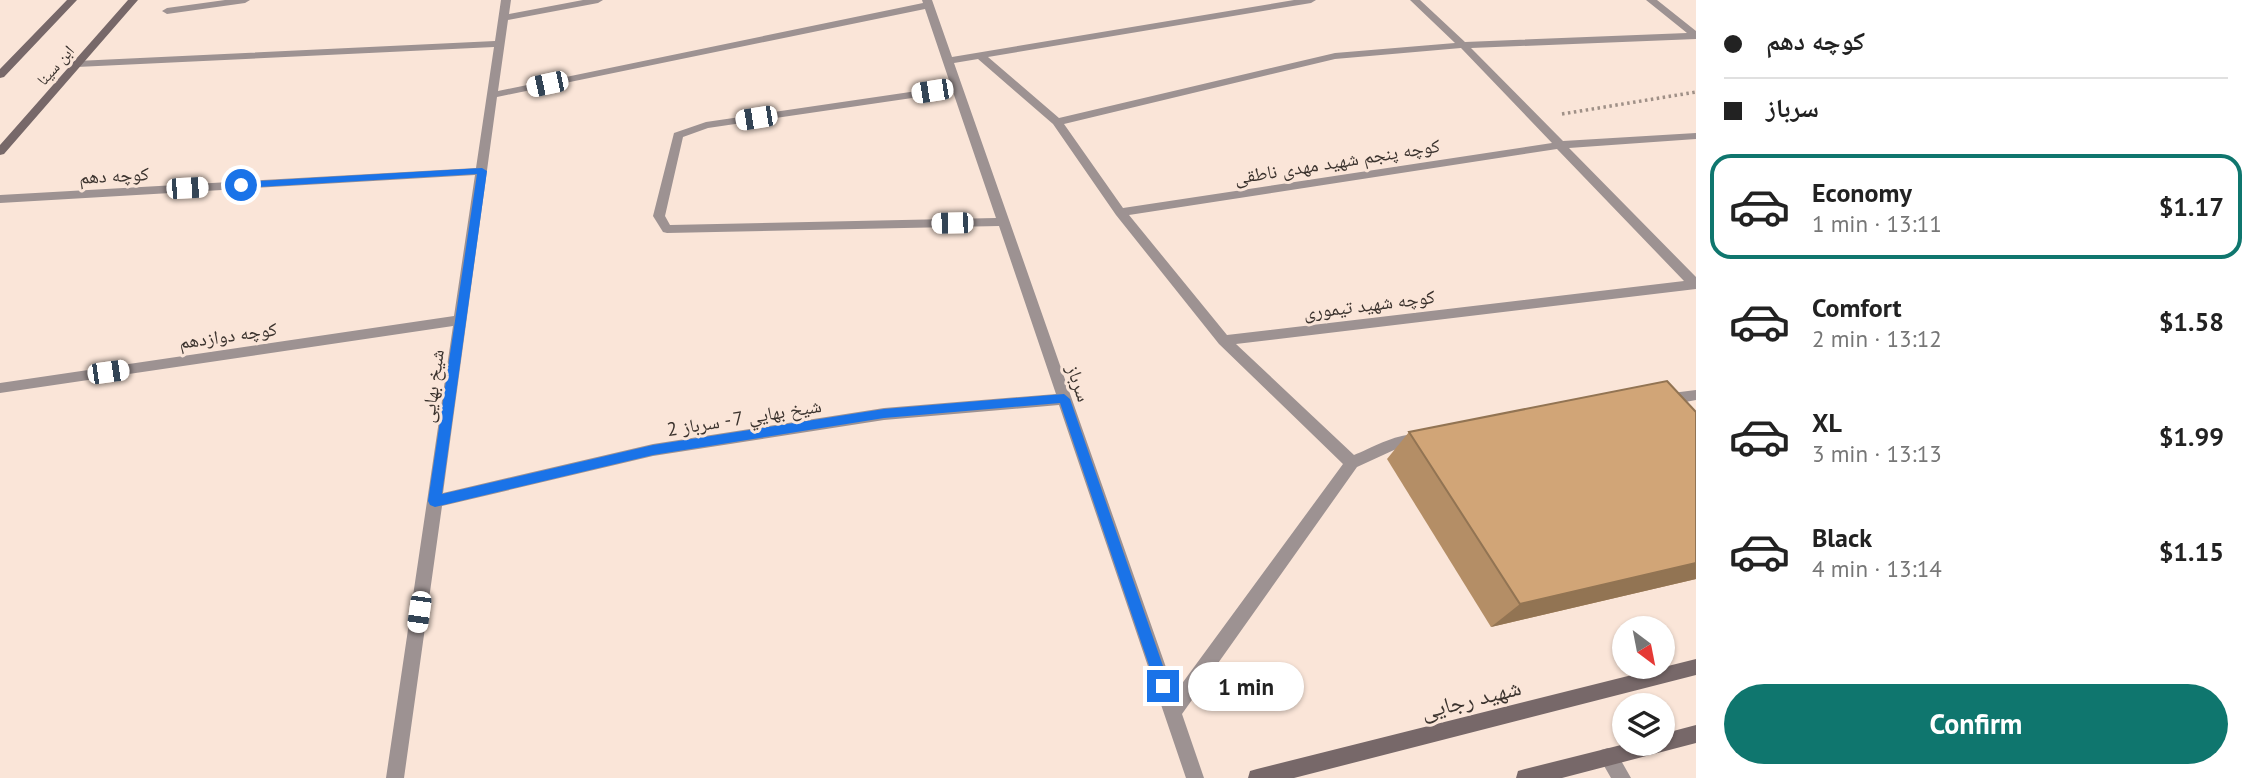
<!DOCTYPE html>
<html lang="en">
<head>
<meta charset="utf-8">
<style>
  :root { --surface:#fff; --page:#f2f2f2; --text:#222; --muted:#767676; --line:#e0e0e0; --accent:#0f766e }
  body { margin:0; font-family:"PT Sans","Noto Naskh Arabic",sans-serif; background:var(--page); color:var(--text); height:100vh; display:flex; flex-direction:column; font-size:26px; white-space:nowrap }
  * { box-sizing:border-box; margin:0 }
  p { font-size:23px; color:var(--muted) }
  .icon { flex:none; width:38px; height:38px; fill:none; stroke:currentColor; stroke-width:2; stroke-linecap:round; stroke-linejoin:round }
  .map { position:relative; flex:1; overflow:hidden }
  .details { display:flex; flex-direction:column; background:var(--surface); width:560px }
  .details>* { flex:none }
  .banner { display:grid; align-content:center; height:154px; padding:0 28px; background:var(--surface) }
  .needle { width:46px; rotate:148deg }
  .tools { position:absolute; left:1612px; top:616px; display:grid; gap:14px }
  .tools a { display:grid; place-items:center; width:63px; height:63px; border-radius:50%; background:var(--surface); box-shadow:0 2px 5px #0004; font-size:35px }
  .end { position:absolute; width:32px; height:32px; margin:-16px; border:9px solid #1a73e8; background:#fff; box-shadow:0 0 0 4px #fff }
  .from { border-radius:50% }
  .bubble { position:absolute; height:49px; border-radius:24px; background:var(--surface); box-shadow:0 2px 5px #0004; font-size:23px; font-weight:600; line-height:49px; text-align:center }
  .car { position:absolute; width:21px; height:42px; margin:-21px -10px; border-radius:9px; box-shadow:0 0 5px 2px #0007; background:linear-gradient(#fff 24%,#345 0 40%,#fff 0 76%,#345 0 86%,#fff 0) }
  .banner b { display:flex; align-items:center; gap:24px; height:66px; font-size:26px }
  .banner b+b { border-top:2px solid var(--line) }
  .banner i { width:18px; height:18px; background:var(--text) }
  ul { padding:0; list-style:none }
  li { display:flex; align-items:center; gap:21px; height:105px; margin:0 14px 10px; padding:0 14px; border:4px solid transparent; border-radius:21px }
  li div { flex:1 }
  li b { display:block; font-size:26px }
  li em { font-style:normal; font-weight:600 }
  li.on { border-color:var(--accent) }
  li>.icon { width:63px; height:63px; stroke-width:1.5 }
  .button { display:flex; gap:14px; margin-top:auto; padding:14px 28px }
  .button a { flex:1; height:80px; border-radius:42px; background:var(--accent); color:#fff; font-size:28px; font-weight:600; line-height:80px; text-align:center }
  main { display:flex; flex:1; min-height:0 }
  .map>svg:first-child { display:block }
</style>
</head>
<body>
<main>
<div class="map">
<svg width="1696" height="778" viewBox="0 0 1696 778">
  <rect width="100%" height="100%" fill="#fae5d8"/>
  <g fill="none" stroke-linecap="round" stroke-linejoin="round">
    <path stroke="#9f9087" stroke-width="3.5" stroke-dasharray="2.5 3.5" stroke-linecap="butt" d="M1562,114l134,-22"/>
    <path fill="#9d9292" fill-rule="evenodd" d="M225,0h25l-5,3 -78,11 -5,-3 5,-3z
      M501,0h10l-2,14 74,-14h20l-5,3 -90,17 -10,71 425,-88 -1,-3h10l20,57 342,-57h22l-5,3 -323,54 71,61 276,-65 120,-10 -45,-43h10l45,42 222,-9 -41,-33h11l39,31v8l-225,9 92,93 133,-8v6l-127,9 127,129v12l-460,55 118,111c17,-7 49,-25 67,-20l2,4 -2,4 -27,7 -37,17 -175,247 22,64h-18l-127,-373 -175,15 -231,36 -211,50 -38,272h-18l67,-452 -453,67v-10l454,-67 21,-141 -475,28v-8l476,-27 18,-121 -417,20 -5,-3 5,-3 418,-20zM925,9l26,77 -245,36 -32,11 -21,83 10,16 4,1 332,-7 57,168 -172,14 -231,36 -210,49 54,-396zM1461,48l91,95 -429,65 -59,-84 271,-65zM978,59l75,65 63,91 103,129 124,120 -168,229 -221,-630zM953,92l43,126 -326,7 -5,-9 18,-79 25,-9zM1557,149l127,132 -457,54 -98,-120z
      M1696,390v10l-32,6 -5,-2 -2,-4 2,-4 5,-2z
      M1608,748l7,2 16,28h-20l-12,-21 2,-7z"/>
    <path fill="#776869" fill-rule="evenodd" d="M67,0h10l-73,77 -4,1v-9z
      M128,0h10l-134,154 -4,1v-10z
      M1696,659v16l-402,103h-46l2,-7 7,-2z
      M1696,725v18l-134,35h-46l2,-7 7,-2 100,-25h37v-10z"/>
  </g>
  <path fill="#b48e66" d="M1696,412v167l-205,48 -104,-168 22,-27z"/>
  <path fill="#927453" d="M1696,563v16l-205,48 29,-23z"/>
  <path fill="#d1a577" stroke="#927453" stroke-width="2" d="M1667,381l29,31v151l-176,41 -111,-172z"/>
  <path fill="#1a73e8" d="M482,168l5,3 -45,323 211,-49 231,-36 180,-15 6,5 100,287 -2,5 -5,2 -7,-7 -96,-283 -176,15 -231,37 -218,52 -5,-2 -2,-4 49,-327 -236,14 -5,-3 5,-3z"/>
  <g text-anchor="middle" stroke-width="6" stroke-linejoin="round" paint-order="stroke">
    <g font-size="16" fill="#3b332e" stroke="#fae5d8">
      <text transform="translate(55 65) rotate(-49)" y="6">ابن سینا</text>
    </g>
    <g font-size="19" fill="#3b332e" stroke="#fae5d8">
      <text transform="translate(1337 161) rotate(-9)" y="7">کوچه پنجم شهید مهدی ناطقی</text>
      <text transform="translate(114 175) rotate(-3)" y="7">کوچه دهم</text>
      <text transform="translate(1369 304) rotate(-7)" y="7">کوچه شهید تیموری</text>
      <text transform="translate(228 335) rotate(-8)" y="7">کوچه دوازدهم</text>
      <text transform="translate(1079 383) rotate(71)" y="7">سرباز</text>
      <text transform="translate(432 386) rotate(-82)" y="7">شیخ بهایی</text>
      <text transform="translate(744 417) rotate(-9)" y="7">شيخ بهايي 7 - سرباز 2</text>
    </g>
    <g font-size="23" fill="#3b332e" stroke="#fae5d8">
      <text transform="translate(1471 699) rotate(-14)" y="8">شهید رجایی</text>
    </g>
  </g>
</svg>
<div class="tools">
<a><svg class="needle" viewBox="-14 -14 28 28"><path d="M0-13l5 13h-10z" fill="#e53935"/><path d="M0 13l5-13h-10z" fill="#767676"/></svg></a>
<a><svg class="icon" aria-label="layers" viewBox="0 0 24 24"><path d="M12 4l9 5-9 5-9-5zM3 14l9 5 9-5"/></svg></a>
</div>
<i class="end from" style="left:241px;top:185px"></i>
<i class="end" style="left:1163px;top:686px"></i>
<div class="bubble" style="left:1188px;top:662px;width:116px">1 min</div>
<i class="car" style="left:547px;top:84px;rotate:258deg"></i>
<i class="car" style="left:932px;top:91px;rotate:261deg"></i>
<i class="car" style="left:756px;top:118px;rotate:261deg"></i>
<i class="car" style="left:187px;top:188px;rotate:87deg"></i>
<i class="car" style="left:952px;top:223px;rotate:269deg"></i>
<i class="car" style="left:108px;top:372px;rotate:82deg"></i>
<i class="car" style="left:419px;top:612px;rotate:188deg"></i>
</div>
<section class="details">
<div class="banner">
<b><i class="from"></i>کوچه دهم</b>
<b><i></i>سرباز</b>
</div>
<ul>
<li class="on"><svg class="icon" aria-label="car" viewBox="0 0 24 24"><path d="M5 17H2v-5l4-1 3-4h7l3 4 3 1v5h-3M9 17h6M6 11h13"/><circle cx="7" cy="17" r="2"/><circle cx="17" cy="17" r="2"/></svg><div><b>Economy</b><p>1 min · 13:11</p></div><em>$1.17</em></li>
<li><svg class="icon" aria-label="car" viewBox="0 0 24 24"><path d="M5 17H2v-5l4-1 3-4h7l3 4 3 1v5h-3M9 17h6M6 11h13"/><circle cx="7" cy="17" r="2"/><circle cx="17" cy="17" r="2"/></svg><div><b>Comfort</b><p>2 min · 13:12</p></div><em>$1.58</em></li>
<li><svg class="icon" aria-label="car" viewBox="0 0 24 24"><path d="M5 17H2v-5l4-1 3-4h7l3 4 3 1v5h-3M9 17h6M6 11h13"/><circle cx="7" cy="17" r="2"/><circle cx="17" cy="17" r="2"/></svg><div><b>XL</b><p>3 min · 13:13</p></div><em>$1.99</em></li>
<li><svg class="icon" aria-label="car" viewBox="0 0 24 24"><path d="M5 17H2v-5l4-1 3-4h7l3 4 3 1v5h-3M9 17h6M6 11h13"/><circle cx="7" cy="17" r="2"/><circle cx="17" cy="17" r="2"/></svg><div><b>Black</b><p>4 min · 13:14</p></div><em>$1.15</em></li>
</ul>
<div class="button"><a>Confirm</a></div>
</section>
</main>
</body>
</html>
